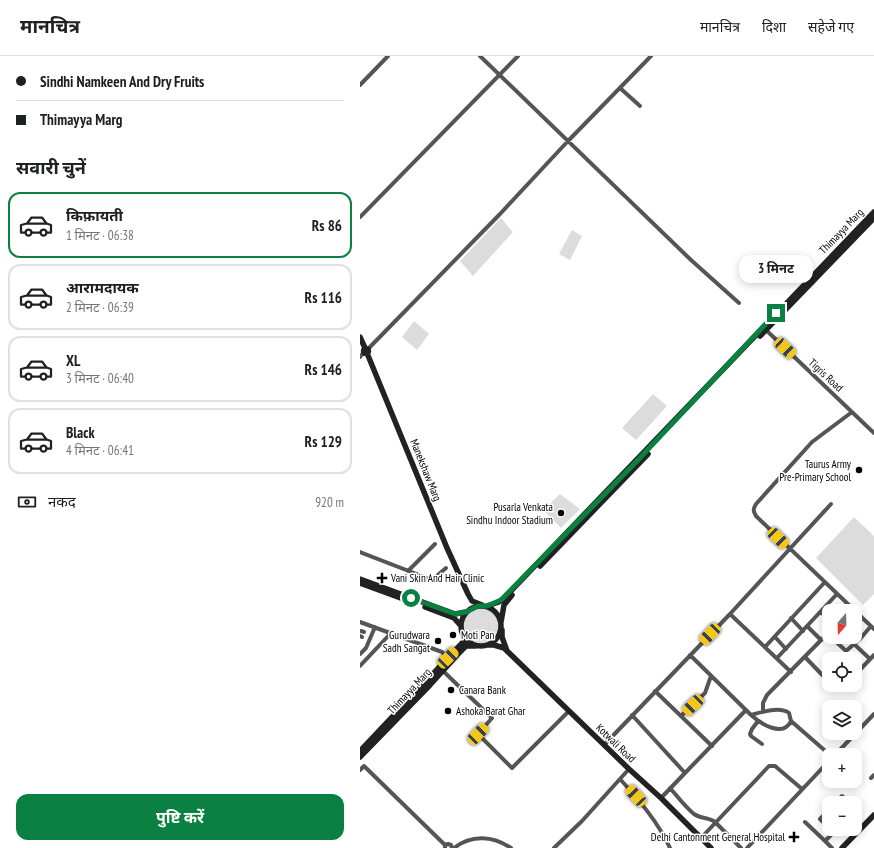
<!DOCTYPE html>
<html lang="hi">
<head>
<meta charset="utf-8">
<style>
  :root { --surface:#fff; --page:#f2f2f2; --text:#202124; --muted:#757577; --line:#e0e0e0; --accent:#0b8043 }
  body { margin:0; font-family:"PT Sans Narrow","Noto Sans Devanagari",sans-serif; background:var(--page); color:var(--text); height:100vh; display:flex; flex-direction:column; font-size:15px; white-space:nowrap }
  * { box-sizing:border-box; margin:0 }
  p { font-size:13px; color:var(--muted) }
  .icon { flex:none; width:22px; height:22px; fill:none; stroke:currentColor; stroke-width:2; stroke-linecap:round; stroke-linejoin:round }
  .map { position:relative; flex:1; overflow:hidden }
  .details { display:flex; flex-direction:column; background:var(--surface); width:360px }
  .details>* { flex:none }
  .hud { display:grid; align-content:center; height:88px; padding:0 16px; background:var(--surface) }
  .needle { width:26px; rotate:200deg }
  .tools { position:absolute; left:462px; top:548px; display:grid; gap:8px }
  .tools a { display:grid; place-items:center; width:40px; height:40px; border-radius:8px; background:var(--surface); box-shadow:0 2px 10px #0003; font-size:20px }
  .end { position:absolute; width:18px; height:18px; margin:-9px; border:5px solid #0b8043; background:#fff; box-shadow:0 0 0 2px #fff }
  .from { border-radius:50% }
  .bubble { position:absolute; height:28px; border-radius:12px; background:var(--surface); box-shadow:0 2px 10px #0003; font-size:13px; font-weight:700; line-height:28px; text-align:center }
  .car { position:absolute; width:12px; height:24px; margin:-12px -6px; border-radius:5px; box-shadow:0 0 3px 1px #0007; background:linear-gradient(#f5c518 24%,#345 0 40%,#f5c518 0 76%,#345 0 86%,#f5c518 0) }
  .hud b { display:flex; align-items:center; gap:14px; height:38px; font-size:15px }
  .hud b+b { border-top:1px solid var(--line) }
  .hud i { width:10px; height:10px; background:var(--text) }
  ul { padding:0; list-style:none }
  li { display:flex; align-items:center; gap:12px; height:66px; margin:0 8px 6px; padding:0 8px; border:2px solid var(--line); border-radius:12px }
  li div { flex:1 }
  li b { display:block; font-size:15px }
  li em { font-style:normal; font-weight:700 }
  li.on { border-color:var(--accent) }
  li>.icon { width:36px; height:36px; stroke-width:1.5 }
  h2 { padding:0 16px; font-size:18px; line-height:48px }
  .pay { display:flex; align-items:center; gap:10px; height:44px; padding:0 16px; font-size:15px }
  .pay p { margin-inline-start:auto }
  .cta { display:flex; gap:8px; margin-top:auto; padding:8px 16px }
  .cta a { flex:1; height:46px; border-radius:12px; background:var(--accent); color:#fff; font-size:16px; font-weight:700; line-height:46px; text-align:center }
  header { display:flex; align-items:center; gap:24px; box-sizing:border-box; height:56px; padding:0 20px; background:var(--surface); border-bottom:1px solid var(--line) }
  header strong { font-size:19px }
  nav { display:flex; gap:22px; margin-inline-start:auto; font-size:14px }
  main { display:flex; flex:1; min-height:0 }
  .map>svg:first-child { display:block }
</style>
</head>
<body>
<header>
<strong>मानचित्र</strong>
<nav><a>मानचित्र</a><a>दिशा</a><a>सहेजे गए</a></nav>
</header>
<main>
<section class="details">
<div class="hud">
<b><i class="from"></i>Sindhi Namkeen And Dry Fruits</b>
<b><i></i>Thimayya Marg</b>
</div>
<h2>सवारी चुनें</h2>
<ul>
<li class="on"><svg class="icon" aria-label="car" viewBox="0 0 24 24"><path d="M5 17H2v-5l4-1 3-4h7l3 4 3 1v5h-3M9 17h6M6 11h13"/><circle cx="7" cy="17" r="2"/><circle cx="17" cy="17" r="2"/></svg><div><b>किफ़ायती</b><p>1 मिनट · 06:38</p></div><em>Rs 86</em></li>
<li><svg class="icon" aria-label="car" viewBox="0 0 24 24"><path d="M5 17H2v-5l4-1 3-4h7l3 4 3 1v5h-3M9 17h6M6 11h13"/><circle cx="7" cy="17" r="2"/><circle cx="17" cy="17" r="2"/></svg><div><b>आरामदायक</b><p>2 मिनट · 06:39</p></div><em>Rs 116</em></li>
<li><svg class="icon" aria-label="car" viewBox="0 0 24 24"><path d="M5 17H2v-5l4-1 3-4h7l3 4 3 1v5h-3M9 17h6M6 11h13"/><circle cx="7" cy="17" r="2"/><circle cx="17" cy="17" r="2"/></svg><div><b>XL</b><p>3 मिनट · 06:40</p></div><em>Rs 146</em></li>
<li><svg class="icon" aria-label="car" viewBox="0 0 24 24"><path d="M5 17H2v-5l4-1 3-4h7l3 4 3 1v5h-3M9 17h6M6 11h13"/><circle cx="7" cy="17" r="2"/><circle cx="17" cy="17" r="2"/></svg><div><b>Black</b><p>4 मिनट · 06:41</p></div><em>Rs 129</em></li>
</ul>
<div class="pay"><svg class="icon" aria-label="cash" viewBox="0 0 24 24"><path d="M3 7h18v10H3z"/><circle cx="12" cy="12" r="2"/></svg>नकद<p>920 m</p></div>
<div class="cta"><a>पुष्टि करें</a></div>
</section>
<div class="map">
<svg width="514" height="792" viewBox="0 0 514 792">
  <rect width="100%" height="100%" fill="#fff"/>
  <path fill="#dcdcdc" d="M141,162l12,14 -40,44 -13,-15z
    M212,174l10,6 -12,24 -11,-6z
    M54,265l15,13 -12,16 -15,-13z
    M293,338l14,12 -31,34 -14,-12z
    M200,438l20,15 -19,19 -18,-18z
    M494,461l20,19v58l-11,11 -47,-47z
    M103 570a18 18 0 1 1 36 0a18 18 0 1 1-36 0Z"/>
  <g fill="none" stroke-linecap="round" stroke-linejoin="round">
    <path stroke="#555" stroke-width="4" d="M120,0l211,204 48,43
      M0,29l28,-29
      M260,32l20,18
      M0,161l158,-161
      M406,274l108,103
      M8,293l132,-135 68,-73 83,-85
      M0,301l4,-5
      M492,356l-40,30 -56,62c-3,5 -3,7 0,12l118,113
      M0,496l72,28 14,-12
      M48,515l27,-27
      M461,556l8,8
      M370,558l61,58
      M431,562l12,13
      M0,566l82,30 6,6
      M447,570l14,14
      M1,575l3,1
      M0,580l2,1
      M415,581l11,12
      M471,581l15,14 14,-12 11,-13
      M494,588l16,15
      M405,591l60,-65
      M0,598l6,-6 9,-21
      M330,599l61,60c10,9 32,23 40,6l-2,-8c-9,-7 -28,-1 -38,2
      M445,601l24,25
      M417,602l60,-64
      M0,610l31,-33
      M82,614l50,48 -14,16 34,34 57,-57
      M495,619l19,-20
      M472,629l7,5 6,-5
      M295,635l57,55
      M403,656v-9l4,-8 62,-63
      M272,659l53,58 61,-63
      M321,660l24,-23 6,-17
      M398,665l-6,8 -2,5 1,2 11,8
      M431,665l39,34
      M244,689l126,-131 101,-110
      M475,699l39,-41
      M0,714l4,-4 81,79
      M511,722l3,-3
      M260,723c19,21 38,43 50,69
      M310,732c7,8 16,20 24,26 7,5 15,3 21,8l26,26
      M301,742l24,-25
      M475,747l7,-7 8,7
      M467,756l-7,7 9,9
      M445,766l20,19
      M485,773l8,8
      M341,782l68,-72h6l27,23
      M85,792v-3l3,-1 3,1 1,3
      M94,792c18,-14 39,-12 57,0
      M194,792l28,-27 47,-52
      M387,792l82,-87
      M472,792l-7,-7 12,-12"/>
    <path stroke="#222" stroke-width="5.5" d="M400,280l114,-118
      M0,281l5,11
      M3.5 295a2.5 2.5 0 1 1 5 0a2.5 2.5 0 1 1-5 0Z
      M7,297l80,195 21,46 4,7 10,4
      M180,510l108,-112
      M0,523l95,35 11,-2
      M0,527l46,17
      M101 570a20 20 0 1 1 40 0a20 20 0 1 1-40 0Z
      M127,550l12,-4 7,-6 368,-384
      M65,551l29,11 7,8
      M141,566l3,-17 8,-10
      M142,574v7l5,14
      M127,589h7l10,3 125,121 32,29 50,50
      M0,695l106,-112
      M0,701l70,-72 28,-31 8,-8h10
      M482,792l32,-33"/>
  </g>
  <g fill="none" stroke-linecap="round" stroke-linejoin="round">
    <path stroke="#0b8043" stroke-width="5" d="M51,542l44,16 11,-2 12,-6h9l14,-6 135,-138 140,-149"/>
  </g>
  <g fill="#000" stroke="#fff" stroke-width="1.5">
    <circle cx="499" cy="414" r="4"/>
    <circle cx="201" cy="457" r="4"/>
    <path d="M20 516h4v4h4v4h-4v4h-4v-4h-4v-4h4z"/>
    <circle cx="93" cy="579" r="4"/>
    <circle cx="78" cy="585" r="4"/>
    <circle cx="91" cy="634" r="4"/>
    <circle cx="88" cy="655" r="4"/>
    <path d="M432 775h4v4h4v4h-4v4h-4v-4h-4v-4h4z"/>
  </g>
  <g text-anchor="middle" stroke-width="3" stroke-linejoin="round" paint-order="stroke">
    <g font-size="11" fill="#000" stroke="#fff">
      <text transform="translate(481 175) rotate(-46)" y="4">Thimayya Marg</text>
      <text transform="translate(466 319) rotate(43)" y="4">Tigris Road</text>
      <text transform="translate(66 414) rotate(68)" y="4">Manekshaw Marg</text>
      <text transform="translate(49 635) rotate(-47)" y="4">Thimayya Marg</text>
      <text transform="translate(256 687) rotate(44)" y="4">Kotwali Road</text>
    </g>
    <g font-size="11" fill="#000" stroke="#fff" text-anchor="end">
      <text x="491" y="412">Taurus Army<tspan x="491" dy="13">Pre-Primary School</tspan></text>
      <text x="193" y="455">Pusarla Venkata<tspan x="193" dy="13">Sindhu Indoor Stadium</tspan></text>
      <text x="31" y="526" text-anchor="start">Vani Skin And Hair Clinic</text>
      <text x="70" y="583">Gurudwara<tspan x="70" dy="13">Sadh Sangat</tspan></text>
      <text x="101" y="583" text-anchor="start">Moti Pan</text>
      <text x="99" y="638" text-anchor="start">Canara Bank</text>
      <text x="96" y="659" text-anchor="start">Ashoka Barat Ghar</text>
      <text x="425" y="785">Delhi Cantonment General Hospital</text>
    </g>
  </g>
</svg>
<div class="tools">
<a><svg class="needle" viewBox="-14 -14 28 28"><path d="M0-13l5 13h-10z" fill="#e53935"/><path d="M0 13l5-13h-10z" fill="#757577"/></svg></a>
<a><svg class="icon" aria-label="locate" viewBox="0 0 24 24"><circle cx="12" cy="12" r="6"/><path d="M12 2v4M12 18v4M2 12h4M18 12h4"/></svg></a>
<a><svg class="icon" aria-label="layers" viewBox="0 0 24 24"><path d="M12 4l9 5-9 5-9-5zM3 14l9 5 9-5"/></svg></a>
<a>+</a>
<a>−</a>
</div>
<i class="end from" style="left:51px;top:542px"></i>
<i class="end" style="left:416px;top:257px"></i>
<div class="bubble" style="left:379px;top:199px;width:74px">3 मिनट</div>
<i class="car" style="left:425px;top:292px;rotate:133deg"></i>
<i class="car" style="left:418px;top:482px;rotate:134deg"></i>
<i class="car" style="left:350px;top:578px;rotate:224deg"></i>
<i class="car" style="left:88px;top:602px;rotate:45deg"></i>
<i class="car" style="left:333px;top:649px;rotate:226deg"></i>
<i class="car" style="left:118px;top:678px;rotate:44deg"></i>
<i class="car" style="left:276px;top:740px;rotate:317deg"></i>
</div>
</main>
</body>
</html>
